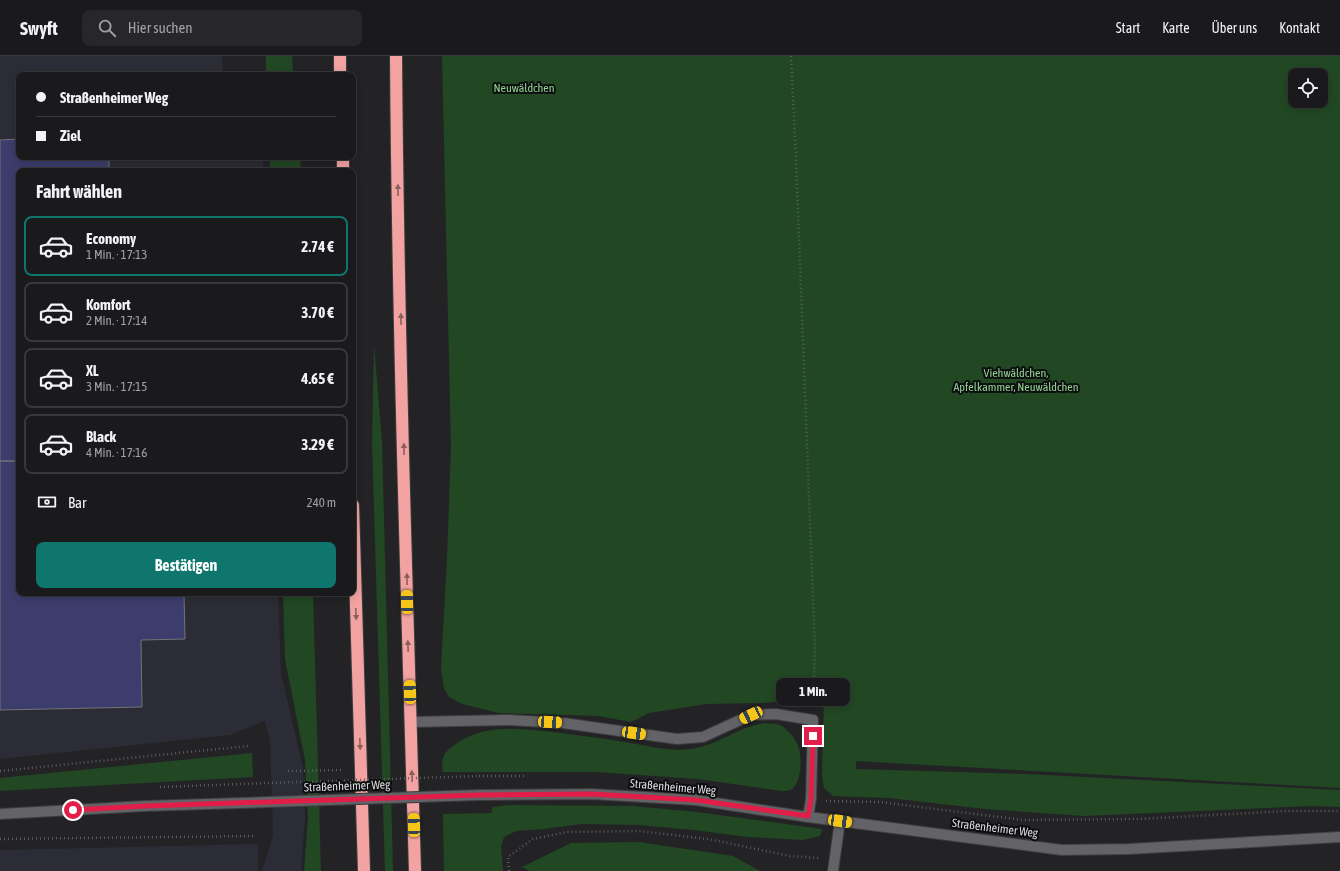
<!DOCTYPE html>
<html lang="de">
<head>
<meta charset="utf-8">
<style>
  :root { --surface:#1a1a1c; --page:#272729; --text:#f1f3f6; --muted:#9fa1a3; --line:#38383b; --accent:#0f766e }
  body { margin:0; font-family:"Asap Condensed",sans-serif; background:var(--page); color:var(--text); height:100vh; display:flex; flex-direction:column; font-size:15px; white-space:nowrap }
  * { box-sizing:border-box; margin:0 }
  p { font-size:13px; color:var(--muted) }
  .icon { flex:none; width:22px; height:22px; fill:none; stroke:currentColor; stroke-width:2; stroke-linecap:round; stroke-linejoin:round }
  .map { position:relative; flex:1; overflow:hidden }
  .side { position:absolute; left:16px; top:112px; width:340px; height:428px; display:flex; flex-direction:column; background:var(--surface); border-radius:8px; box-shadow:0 2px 10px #0003,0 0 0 1px var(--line) }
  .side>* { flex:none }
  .hud { position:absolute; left:16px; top:16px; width:340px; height:88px; border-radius:8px; box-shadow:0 2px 10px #0003,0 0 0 1px var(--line); display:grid; align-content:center; height:88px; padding:0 20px; background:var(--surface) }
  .fabs { position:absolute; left:1288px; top:12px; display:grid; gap:8px }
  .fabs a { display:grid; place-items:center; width:40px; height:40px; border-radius:8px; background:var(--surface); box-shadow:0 2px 10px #0003,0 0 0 1px var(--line); font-size:20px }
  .end { position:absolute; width:18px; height:18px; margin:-9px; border:5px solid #e11d48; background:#fff; box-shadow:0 0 0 2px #fff }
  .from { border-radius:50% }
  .bubble { position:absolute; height:28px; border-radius:8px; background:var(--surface); box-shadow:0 2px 10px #0003,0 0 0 1px var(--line); font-size:13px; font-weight:700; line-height:28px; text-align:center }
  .car { position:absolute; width:12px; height:24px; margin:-12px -6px; border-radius:5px; box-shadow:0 0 3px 1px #0007; background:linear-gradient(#f5c518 24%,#345 0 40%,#f5c518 0 76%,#345 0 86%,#f5c518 0) }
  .hud b { display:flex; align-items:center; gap:14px; height:38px; font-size:15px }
  .hud b+b { border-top:1px solid var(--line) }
  .hud i { width:10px; height:10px; background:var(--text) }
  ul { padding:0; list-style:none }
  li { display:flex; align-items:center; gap:12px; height:60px; margin:0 8px 6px; padding:0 12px; border:2px solid var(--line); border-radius:8px }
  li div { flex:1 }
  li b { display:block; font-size:15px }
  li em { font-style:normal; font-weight:700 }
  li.on { border-color:var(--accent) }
  li>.icon { width:36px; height:36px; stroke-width:1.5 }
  h2 { padding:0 20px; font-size:18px; line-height:48px }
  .pay { display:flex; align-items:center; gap:10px; height:44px; padding:0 20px; font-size:15px }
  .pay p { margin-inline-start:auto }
  .action { display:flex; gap:8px; margin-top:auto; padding:8px 20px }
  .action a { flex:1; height:46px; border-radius:8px; background:var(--accent); color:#fff; font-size:16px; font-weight:700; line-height:46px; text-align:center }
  header { display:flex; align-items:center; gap:24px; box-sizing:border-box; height:56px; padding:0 20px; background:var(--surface); border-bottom:1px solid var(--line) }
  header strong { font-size:19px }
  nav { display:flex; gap:22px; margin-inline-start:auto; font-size:14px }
  .search { width:280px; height:36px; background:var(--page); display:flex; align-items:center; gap:10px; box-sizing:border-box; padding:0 14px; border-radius:8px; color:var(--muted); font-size:15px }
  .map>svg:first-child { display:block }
</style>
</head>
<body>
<header>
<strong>Swyft</strong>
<div class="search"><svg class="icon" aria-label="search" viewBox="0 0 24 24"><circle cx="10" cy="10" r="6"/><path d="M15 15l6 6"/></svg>Hier suchen</div>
<nav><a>Start</a><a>Karte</a><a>Über uns</a><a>Kontakt</a></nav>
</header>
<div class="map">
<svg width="1340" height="815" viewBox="0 0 1340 815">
  <rect width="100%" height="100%" fill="#232326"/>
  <path fill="#2b2c35" d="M0,0h222l1,19h-204v82h244v14h-244v422h259l3,80 22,95 2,50 -4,53h-39l11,-35 -3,-95 -5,-20 -35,14 -230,24z
    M258,788v27h-258v-21z"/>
  <path fill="#214823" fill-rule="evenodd" d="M266,0h26l1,19h-27z
    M442,0h898v732l-484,-27v8l170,5 314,16v17l-28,-1 -228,10 -99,-7 -96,-11 -56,-2 -9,-8 -2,-13 2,-78 -61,6 -56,1 -58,9 -18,9 -33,-6 -99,-3 -37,-9 -13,-7 -5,-9 -3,-20 6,-109 4,-112zM1295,19h26v26h-26z
    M270,101h30l1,14h-31z
    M374,289l8,97 11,429h-8l-13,-429z
    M283,537h30l8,278h-17l4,-54 -3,-57 -20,-101z
    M764,667c5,1 12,0 16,2 8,4 17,15 19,24 3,10 2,32 -6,39 -3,3 -7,3 -11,3l-84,-12 -103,-7h-152c-2,-15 0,-19 13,-28 30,-22 70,-15 105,-11 21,3 42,5 63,9 21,3 45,10 66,7 27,-3 48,-22 74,-26z
    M252,697l1,24 -253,14v-13z
    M509,749l124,1 64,6 125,17 -2,7 -17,4 -55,-3 -54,-7 -56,-5 -56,-1 -39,5 -27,2 -12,6 -3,10 2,24h-59l-1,-57 49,-1v-6z
    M639,786l94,14 27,15h-230l-8,-4 49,-24z"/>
  <path fill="#3c3d6c" stroke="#737377" d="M19,83v18h90v14h-90v290h-19v-321z
    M0,405h19v132h165l1,46 -44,1 1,67 -142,3z"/>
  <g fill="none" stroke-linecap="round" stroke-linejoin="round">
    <defs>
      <path id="service" d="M410,666l98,-2 55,3 114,16 26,-2 48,-22 25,-1 37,6 -2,79 -3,18
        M833,815l7,-50"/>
      <path id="tertiary" d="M479,739l112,-1 105,6 112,17 254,33 67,-1 211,-12
        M0,758l145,-8 123,-4"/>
      <path id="motorway" d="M340,0v19
        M396,0c2,272 11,543 19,815
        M343,101v14
        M353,449l11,366"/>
    </defs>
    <use href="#service" stroke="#3e3e40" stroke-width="12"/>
    <use href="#tertiary" stroke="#3e3e40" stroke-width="12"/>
    <use href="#motorway" stroke="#3e3e40" stroke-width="14"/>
    <path stroke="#5b5b5e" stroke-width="2.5" stroke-dasharray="1 3" stroke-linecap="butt" d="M791,0l5,104 19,490 -2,53
      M0,715l248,-25
      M288,715l56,-1
      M479,720h47
      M160,731l108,-4
      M826,745l54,1 143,18 117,-1 146,-8h54
      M0,783l255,-3
      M509,815l-1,-14 25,-18 34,-7 72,-1 69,8 82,17 29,2"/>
    <use href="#service" stroke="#636367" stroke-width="10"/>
    <use href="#tertiary" stroke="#636367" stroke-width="10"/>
    <use href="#motorway" stroke="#f2a3a1" stroke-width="12"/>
    <defs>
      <path id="tertiary-bridge" d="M268,746l211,-7"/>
    </defs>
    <use href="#tertiary-bridge" stroke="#3e3e40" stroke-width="12" stroke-linecap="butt"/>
    <path stroke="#5b5b5e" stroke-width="2.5" stroke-dasharray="1 3" stroke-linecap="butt" d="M268,727l211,-7"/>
    <use href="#tertiary-bridge" stroke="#636367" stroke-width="10"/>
  </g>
  <defs><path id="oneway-solid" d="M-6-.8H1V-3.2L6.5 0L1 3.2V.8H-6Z"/></defs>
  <g fill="#8a605f">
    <use href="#oneway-solid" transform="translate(398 134) rotate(-91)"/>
    <use href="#oneway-solid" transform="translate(401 263) rotate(-91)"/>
    <use href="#oneway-solid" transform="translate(404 393) rotate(-91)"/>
    <use href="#oneway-solid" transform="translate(407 523) rotate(-91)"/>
    <use href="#oneway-solid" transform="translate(356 558) rotate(88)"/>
    <use href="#oneway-solid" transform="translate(408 590) rotate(-92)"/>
    <use href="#oneway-solid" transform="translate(360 688) rotate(88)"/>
    <use href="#oneway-solid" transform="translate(412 720) rotate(-92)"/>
  </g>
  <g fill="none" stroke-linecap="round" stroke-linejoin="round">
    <path stroke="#e11d48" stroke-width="5" d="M73,754l72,-4 334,-11 112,-1 105,6 112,16 3,-17 2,-63"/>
  </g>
  <g text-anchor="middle" stroke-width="4" stroke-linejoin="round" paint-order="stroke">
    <g font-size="12" fill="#93d393" stroke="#0c0d0e">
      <text x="524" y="36">Neuwäldchen</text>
      <text x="1016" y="321">Viehwäldchen,<tspan x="1016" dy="14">Apfelkammer, Neuwäldchen</tspan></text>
    </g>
    <g font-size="12" fill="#dbdbdd" stroke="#0c0d0e">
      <text transform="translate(347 730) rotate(-2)" y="4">Straßenheimer Weg</text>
      <text transform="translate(673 731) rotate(5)" y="4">Straßenheimer Weg</text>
      <text transform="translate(995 772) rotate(7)" y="4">Straßenheimer Weg</text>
    </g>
  </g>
</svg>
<div class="fabs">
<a><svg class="icon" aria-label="locate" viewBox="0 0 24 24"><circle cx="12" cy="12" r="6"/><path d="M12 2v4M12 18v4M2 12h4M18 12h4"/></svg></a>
</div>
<i class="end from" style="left:73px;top:754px"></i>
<i class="end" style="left:813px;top:680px"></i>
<div class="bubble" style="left:776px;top:622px;width:74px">1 Min.</div>
<i class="car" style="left:407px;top:546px;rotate:359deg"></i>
<i class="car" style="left:410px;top:636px;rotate:358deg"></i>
<i class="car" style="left:751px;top:659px;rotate:245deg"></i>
<i class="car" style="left:550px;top:666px;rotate:93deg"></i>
<i class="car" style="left:634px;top:677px;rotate:98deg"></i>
<i class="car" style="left:840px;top:765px;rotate:98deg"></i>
<i class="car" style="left:414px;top:769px;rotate:358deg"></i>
<div class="hud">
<b><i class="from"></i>Straßenheimer Weg</b>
<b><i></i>Ziel</b>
</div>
<section class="side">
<h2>Fahrt wählen</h2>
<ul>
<li class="on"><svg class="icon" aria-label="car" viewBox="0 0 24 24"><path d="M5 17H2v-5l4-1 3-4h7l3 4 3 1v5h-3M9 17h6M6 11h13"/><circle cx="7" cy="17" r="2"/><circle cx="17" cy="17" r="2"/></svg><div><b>Economy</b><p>1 Min. · 17:13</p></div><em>2.74 €</em></li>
<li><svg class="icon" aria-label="car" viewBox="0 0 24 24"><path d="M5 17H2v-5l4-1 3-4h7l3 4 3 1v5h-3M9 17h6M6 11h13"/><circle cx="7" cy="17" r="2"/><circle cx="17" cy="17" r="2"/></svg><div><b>Komfort</b><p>2 Min. · 17:14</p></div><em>3.70 €</em></li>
<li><svg class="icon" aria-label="car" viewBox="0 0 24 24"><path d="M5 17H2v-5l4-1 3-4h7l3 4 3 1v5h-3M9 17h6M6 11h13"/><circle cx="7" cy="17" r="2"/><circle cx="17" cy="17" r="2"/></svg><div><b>XL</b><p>3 Min. · 17:15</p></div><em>4.65 €</em></li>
<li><svg class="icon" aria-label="car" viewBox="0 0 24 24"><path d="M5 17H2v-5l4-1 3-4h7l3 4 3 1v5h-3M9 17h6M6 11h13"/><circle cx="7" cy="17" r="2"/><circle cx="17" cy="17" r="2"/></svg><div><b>Black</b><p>4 Min. · 17:16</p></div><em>3.29 €</em></li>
</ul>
<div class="pay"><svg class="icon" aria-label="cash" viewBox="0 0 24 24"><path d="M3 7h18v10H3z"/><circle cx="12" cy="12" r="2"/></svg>Bar<p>240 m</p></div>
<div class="action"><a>Bestätigen</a></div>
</section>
</div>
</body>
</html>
